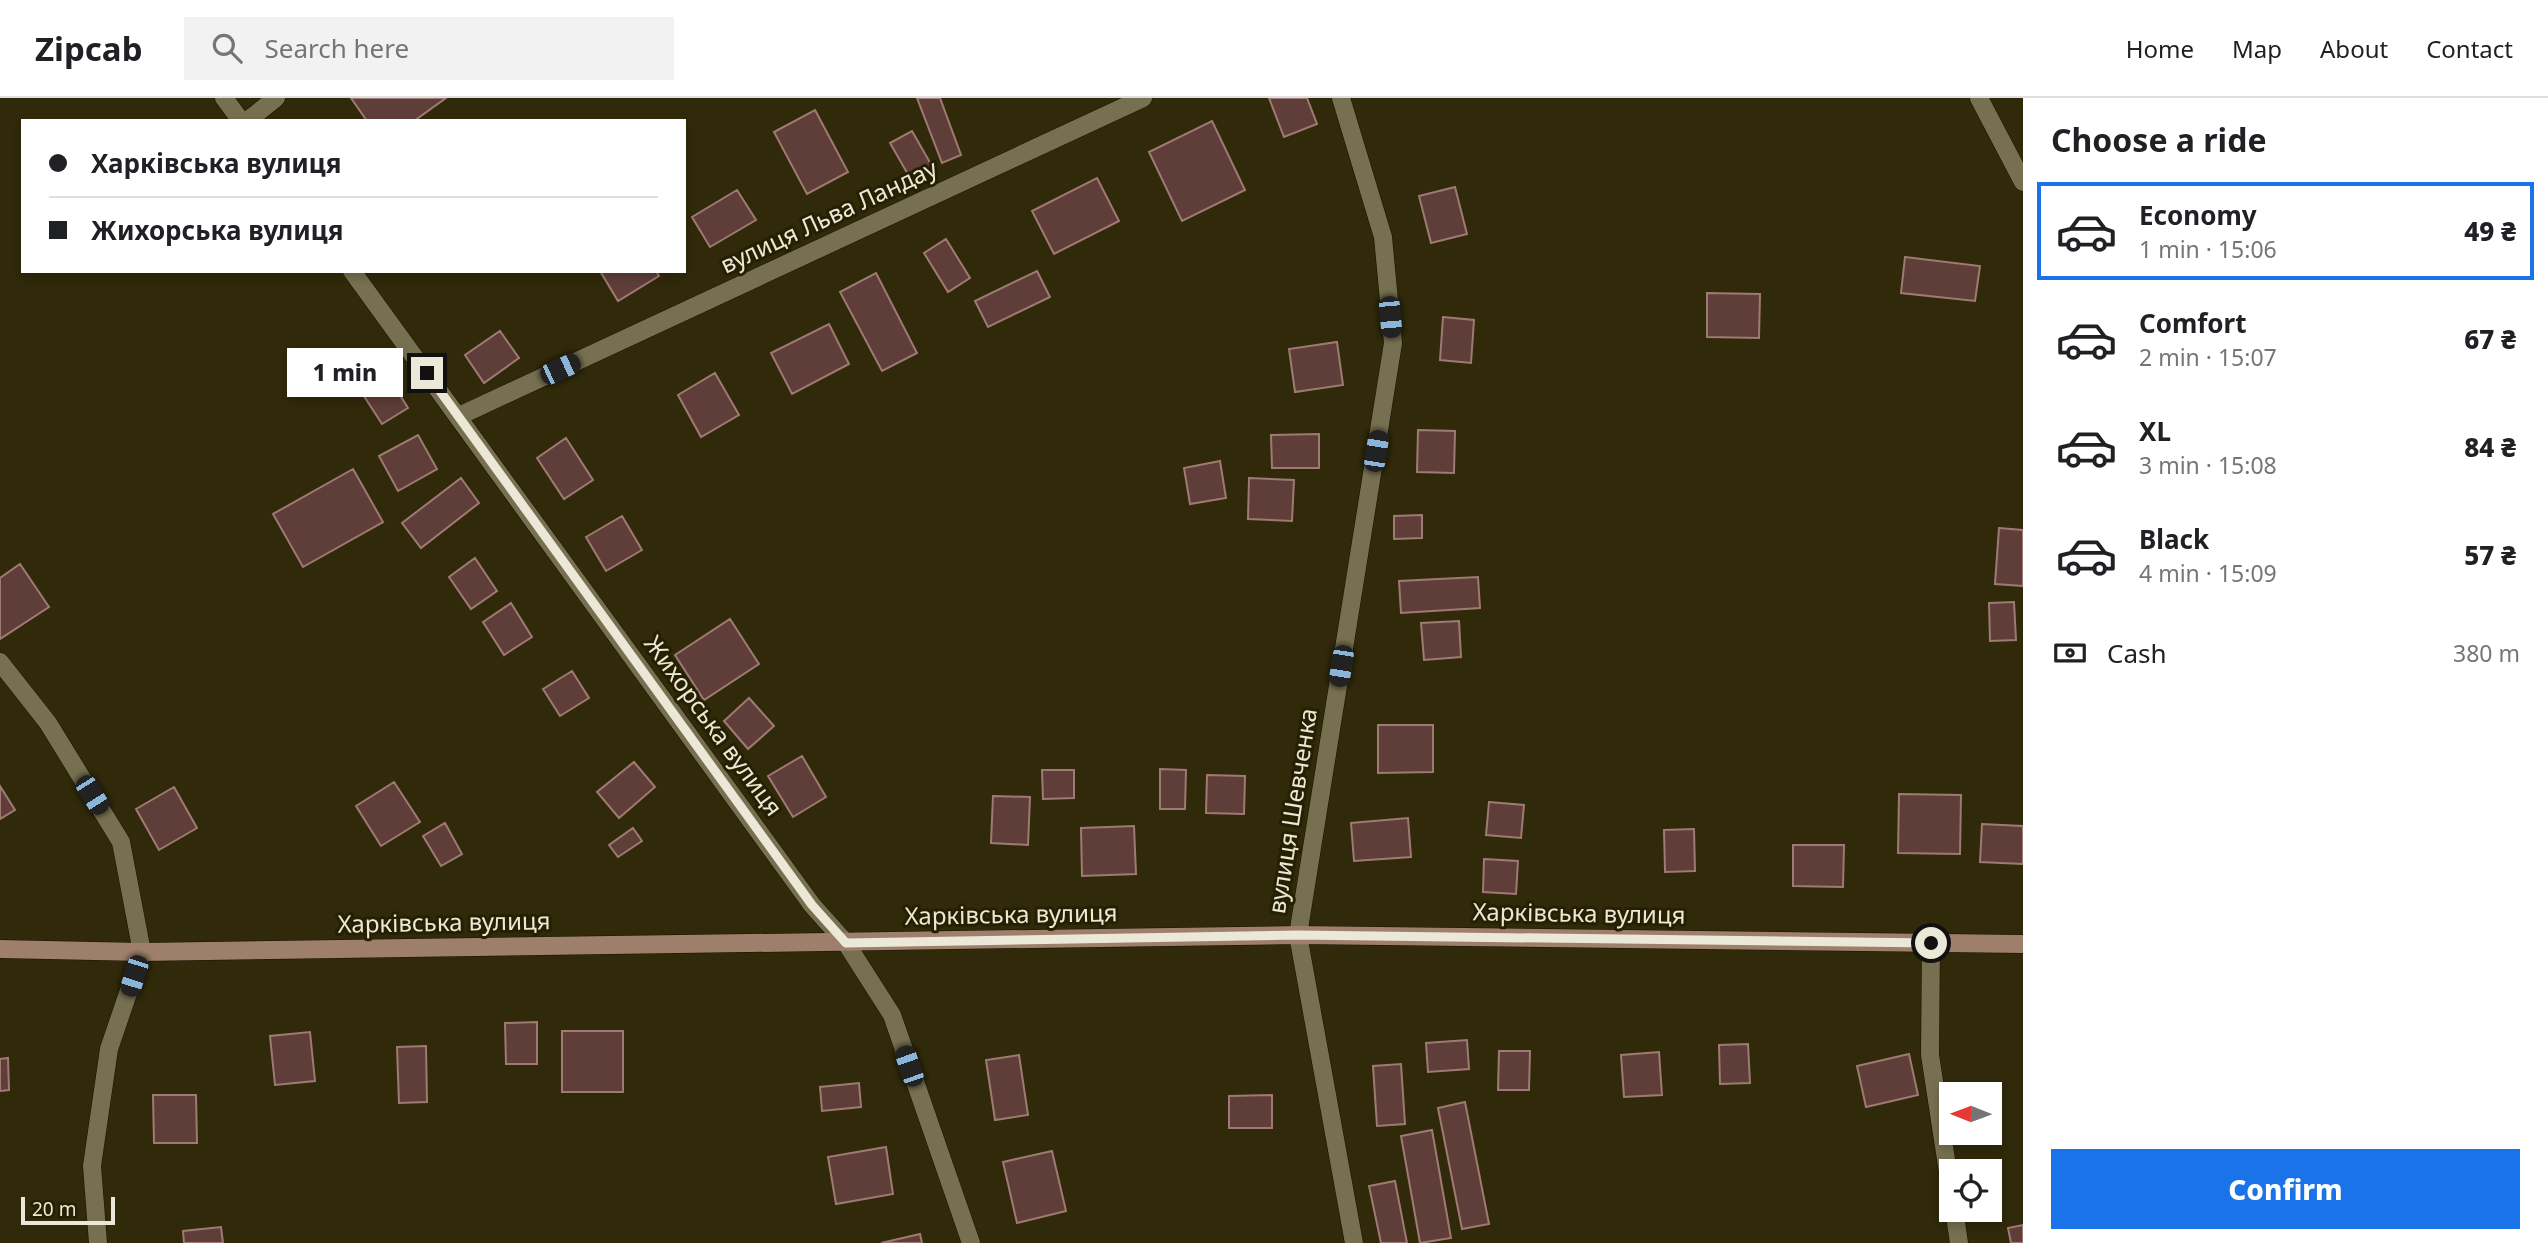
<!DOCTYPE html>
<html lang="en">
<head>
<meta charset="utf-8">
<style>
  :root { --surface:#fff; --page:#f2f2f2; --text:#202124; --muted:#757577; --line:#e0e0e0; --accent:#1a73e8 }
  body { margin:0; font-family:"Noto Sans",sans-serif; background:var(--page); color:var(--text); height:100vh; display:flex; flex-direction:column; font-size:26px; white-space:nowrap }
  * { box-sizing:border-box; margin:0 }
  p { font-size:23px; color:var(--muted) }
  .icon { flex:none; width:38px; height:38px; fill:none; stroke:currentColor; stroke-width:2; stroke-linecap:round; stroke-linejoin:round }
  .map { position:relative; flex:1; overflow:hidden }
  .panel { display:flex; flex-direction:column; background:var(--surface); width:525px }
  .panel>* { flex:none }
  .top-card { position:absolute; left:21px; top:21px; width:665px; height:154px; border-radius:0px; box-shadow:0 4px 10px #0003; display:grid; align-content:center; height:154px; padding:0 28px; background:var(--surface) }
  .needle { width:46px; rotate:271deg }
  .controls { position:absolute; left:1939px; top:984px; display:grid; gap:14px }
  .controls a { display:grid; place-items:center; width:63px; height:63px; border-radius:0px; background:var(--surface); box-shadow:0 4px 10px #0003; font-size:35px }
  .scale { position:absolute; left:21px; bottom:18px; width:94px; box-sizing:border-box; padding-left:7px; border:4px solid #ece8d7; border-top:0; font-size:19px; line-height:24px; white-space:nowrap; color:#ece8d7; -webkit-text-stroke:5px #262002; paint-order:stroke }
  .end { position:absolute; width:32px; height:32px; margin:-16px; border:9px solid #ece8d7; background:#111; box-shadow:0 0 0 4px #111 }
  .from { border-radius:50% }
  .bubble { position:absolute; height:49px; border-radius:0px; background:var(--surface); box-shadow:0 4px 10px #0003; font-size:23px; font-weight:800; line-height:49px; text-align:center }
  .car { position:absolute; width:21px; height:42px; margin:-21px -10px; border-radius:9px; box-shadow:0 0 5px 2px #0007; background:linear-gradient(#222 24%,#8ab4d8 0 40%,#222 0 76%,#8ab4d8 0 86%,#222 0) }
  .top-card b { display:flex; align-items:center; gap:24px; height:66px; font-size:26px }
  .top-card b+b { border-top:2px solid var(--line) }
  .top-card i { width:18px; height:18px; background:var(--text) }
  ul { padding:0; list-style:none }
  li { display:flex; align-items:center; gap:21px; height:98px; margin:0 14px 10px; padding:0 14px; border:4px solid transparent; border-radius:0px }
  li div { flex:1 }
  li b { display:block; font-size:26px }
  li em { font-style:normal; font-weight:800 }
  li.selected { border-color:var(--accent) }
  li>.icon { width:63px; height:63px; stroke-width:1.5 }
  h2 { padding:0 28px; font-size:32px; line-height:84px }
  .pay { display:flex; align-items:center; gap:18px; height:77px; padding:0 28px; font-size:26px }
  .pay p { margin-inline-start:auto }
  .button { display:flex; gap:14px; margin-top:auto; padding:14px 28px }
  .button a { flex:1; height:80px; border-radius:0px; background:var(--accent); color:#fff; font-size:28px; font-weight:800; line-height:80px; text-align:center }
  header { display:flex; align-items:center; gap:42px; box-sizing:border-box; height:98px; padding:0 35px; background:var(--surface); border-bottom:2px solid var(--line) }
  header strong { font-size:33px }
  nav { display:flex; gap:38px; margin-inline-start:auto; font-size:24px }
  .search { width:490px; height:63px; background:var(--page); display:flex; align-items:center; gap:18px; box-sizing:border-box; padding:0 24px; border-radius:0px; color:var(--muted); font-size:26px }
  main { display:flex; flex:1; min-height:0 }
  .map>svg:first-child { display:block }
</style>
</head>
<body>
<header>
<strong>Zipcab</strong>
<div class="search"><svg class="icon" aria-label="search" viewBox="0 0 24 24"><circle cx="10" cy="10" r="6"/><path d="M15 15l6 6"/></svg>Search here</div>
<nav><a>Home</a><a>Map</a><a>About</a><a>Contact</a></nav>
</header>
<main>
<div class="map">
<svg width="2023" height="1145" viewBox="0 0 2023 1145">
  <rect width="100%" height="100%" fill="#30290a"/>
  <path fill="#5f3e39" stroke="#9f7a73" stroke-width="2" d="M351,0h95l-32,23h-47z
    M917,0h23l21,57 -19,8z
    M1269,0h38l10,26 -33,13z
    M815,12l33,62 -41,22 -33,-62z
    M1212,23l33,69 -63,31 -33,-69z
    M912,33l20,35 -22,12 -20,-35z
    M1097,80l22,43 -65,33 -22,-43z
    M1455,89l12,47 -36,9 -12,-47z
    M737,92l19,30 -46,27 -18,-30z
    M946,141l24,39 -22,14 -24,-39z
    M1905,159l75,9 -5,35 -74,-8z
    M600,173h56l3,5 -41,25z
    M1037,173l13,26 -62,30 -13,-26z
    M876,175l41,80 -35,18 -42,-79z
    M1707,195l53,1 -1,44 -52,-1z
    M1443,219l31,3 -3,43 -31,-3z
    M829,226l20,40 -57,30 -21,-41z
    M500,233l19,27 -35,25 -19,-28z
    M1337,244l6,43 -48,7 -6,-43z
    M386,275l22,35 -26,16 -22,-34z
    M715,275l24,42 -38,22 -23,-42z
    M1418,332l37,1 -1,42 -37,-1z
    M1319,336v34h-47l-1,-33z
    M418,337l19,34 -39,22 -19,-35z
    M566,340l27,42 -29,19 -27,-41z
    M1220,363l6,37 -36,6 -6,-36z
    M353,371l30,53 -80,45 -30,-53z
    M461,380l18,25 -58,45 -19,-25z
    M1249,380l45,2 -2,41 -44,-2z
    M1422,417v23l-28,1v-23z
    M622,418l20,34 -36,21 -20,-34z
    M1999,430l24,2v56l-28,-2z
    M475,460l22,33 -26,18 -22,-32z
    M20,466l29,43 -49,32v-61z
    M1478,479l2,31 -79,5 -2,-32z
    M2014,504l2,38 -26,1 -1,-38z
    M511,505l21,34 -28,18 -21,-33z
    M730,521l29,45 -55,36 -29,-45z
    M1459,523l2,36 -37,3 -3,-37z
    M572,573l17,27 -29,18 -17,-27z
    M749,600l25,28 -26,23 -24,-28z
    M1378,627h55v47l-55,1z
    M802,658l24,41 -33,20 -25,-41z
    M634,664l21,25 -36,31 -22,-26z
    M1160,671l26,1 -1,39h-25z
    M1042,672h32v28l-31,1z
    M1207,677l38,1 -1,38 -38,-1z
    M394,684l26,40 -39,24 -25,-40z
    M0,688l15,24 -15,9z
    M174,689l23,41 -38,22 -23,-41z
    M1899,696l62,1 -1,59 -62,-1z
    M993,698l37,1 -2,48 -37,-2z
    M1489,704l35,3 -3,33 -35,-3z
    M1408,720l3,39 -57,4 -3,-38z
    M445,725l17,31 -21,12 -18,-30z
    M1982,726l41,2v38l-43,-2z
    M1134,728l2,48 -54,2 -1,-48z
    M633,730l9,13 -24,16 -9,-12z
    M1694,731l1,42 -30,1 -1,-42z
    M1793,747h51l-1,42 -50,-1z
    M1484,761l34,2 -2,33 -33,-2z
    M537,924v42h-31l-1,-41z
    M562,933h61v61h-61z
    M310,934l5,49 -40,4 -5,-49z
    M1467,942l2,29 -41,3 -2,-29z
    M1748,946l2,39 -30,1 -1,-39z
    M426,948l1,56 -28,1 -2,-56z
    M1499,953h31l-1,39h-31z
    M1659,954l3,43 -38,2 -3,-42z
    M1909,956l9,41 -52,12 -9,-41z
    M1019,957l9,60 -33,5 -9,-60z
    M8,960l1,32 -9,1v-32z
    M1401,966l4,60 -28,2 -4,-60z
    M859,985l2,24 -39,4 -2,-24z
    M153,997h43l1,48h-43z
    M1272,997v33h-43v-32z
    M1465,1004l24,122 -27,5 -24,-121z
    M1432,1032l19,108 -31,5 -19,-107z
    M886,1049l7,47 -57,10 -8,-47z
    M1052,1053l14,60 -49,12 -14,-61z
    M1395,1083l12,62h-26l-12,-57z
    M2023,1127v18h-12l-3,-15z
    M221,1129l2,16h-39l-1,-12z
    M920,1136l2,9h-41z"/>
  <g fill="none" stroke-linecap="round" stroke-linejoin="round">
    <defs>
      <path id="street" d="M224,0l17,23
        M1341,0l42,139 10,106 -95,592 56,308
        M1979,0l44,84
        M247,23l29,-23
        M352,173l460,634 34,38 46,72 79,228
        M459,318l684,-318
        M0,564l48,61 73,119 21,110 -33,97 -17,117 6,77
        M1931,845l-1,112 21,137
        M1954,1111l5,34"/>
      <path id="secondary" d="M0,851l142,3 1156,-17 725,9"/>
    </defs>
    <use href="#street" stroke="#171200" stroke-width="19"/>
    <use href="#secondary" stroke="#171200" stroke-width="19"/>
    <use href="#street" stroke="#777050" stroke-width="18"/>
    <use href="#secondary" stroke="#9e7f6b" stroke-width="18"/>
  </g>
  <g fill="none" stroke-linecap="round" stroke-linejoin="round">
    <path stroke="#ece8d7" stroke-width="9" d="M427,275l385,532 34,38 452,-8 633,8"/>
  </g>
  <g text-anchor="middle" stroke-width="6" stroke-linejoin="round" paint-order="stroke">
    <g font-size="24" fill="#ece8d7" stroke="#262002">
      <text transform="translate(829 119) rotate(-25)" y="8">вулиця Льва Ландау</text>
      <text transform="translate(713 628) rotate(54)" y="8">Жихорська вулиця</text>
      <text transform="translate(1293 713) rotate(-81)" y="8">вулиця Шевченка</text>
      <text transform="translate(1579 816) rotate(1)" y="8">Харківська вулиця</text>
      <text transform="translate(1011 817) rotate(-1)" y="8">Харківська вулиця</text>
      <text transform="translate(444 825) rotate(-1)" y="8">Харківська вулиця</text>
    </g>
  </g>
</svg>
<div class="controls">
<a><svg class="needle" viewBox="-14 -14 28 28"><path d="M0-13l5 13h-10z" fill="#e53935"/><path d="M0 13l5-13h-10z" fill="#757577"/></svg></a>
<a><svg class="icon" aria-label="locate" viewBox="0 0 24 24"><circle cx="12" cy="12" r="6"/><path d="M12 2v4M12 18v4M2 12h4M18 12h4"/></svg></a>
</div>
<div class="scale">20 m</div>
<i class="end from" style="left:1931px;top:845px"></i>
<i class="end" style="left:427px;top:275px"></i>
<div class="bubble" style="left:287px;top:250px;width:116px">1 min</div>
<i class="car" style="left:1390px;top:219px;rotate:175deg"></i>
<i class="car" style="left:560px;top:271px;rotate:65deg"></i>
<i class="car" style="left:1376px;top:353px;rotate:9deg"></i>
<i class="car" style="left:1341px;top:568px;rotate:189deg"></i>
<i class="car" style="left:92px;top:697px;rotate:148deg"></i>
<i class="car" style="left:134px;top:878px;rotate:198deg"></i>
<i class="car" style="left:909px;top:968px;rotate:341deg"></i>
<div class="top-card">
<b><i class="from"></i>Харківська вулиця</b>
<b><i></i>Жихорська вулиця</b>
</div>
</div>
<section class="panel">
<h2>Choose a ride</h2>
<ul>
<li class="selected"><svg class="icon" aria-label="car" viewBox="0 0 24 24"><path d="M5 17H2v-5l4-1 3-4h7l3 4 3 1v5h-3M9 17h6M6 11h13"/><circle cx="7" cy="17" r="2"/><circle cx="17" cy="17" r="2"/></svg><div><b>Economy</b><p>1 min · 15:06</p></div><em>49 ₴</em></li>
<li><svg class="icon" aria-label="car" viewBox="0 0 24 24"><path d="M5 17H2v-5l4-1 3-4h7l3 4 3 1v5h-3M9 17h6M6 11h13"/><circle cx="7" cy="17" r="2"/><circle cx="17" cy="17" r="2"/></svg><div><b>Comfort</b><p>2 min · 15:07</p></div><em>67 ₴</em></li>
<li><svg class="icon" aria-label="car" viewBox="0 0 24 24"><path d="M5 17H2v-5l4-1 3-4h7l3 4 3 1v5h-3M9 17h6M6 11h13"/><circle cx="7" cy="17" r="2"/><circle cx="17" cy="17" r="2"/></svg><div><b>XL</b><p>3 min · 15:08</p></div><em>84 ₴</em></li>
<li><svg class="icon" aria-label="car" viewBox="0 0 24 24"><path d="M5 17H2v-5l4-1 3-4h7l3 4 3 1v5h-3M9 17h6M6 11h13"/><circle cx="7" cy="17" r="2"/><circle cx="17" cy="17" r="2"/></svg><div><b>Black</b><p>4 min · 15:09</p></div><em>57 ₴</em></li>
</ul>
<div class="pay"><svg class="icon" aria-label="cash" viewBox="0 0 24 24"><path d="M3 7h18v10H3z"/><circle cx="12" cy="12" r="2"/></svg>Cash<p>380 m</p></div>
<div class="button"><a>Confirm</a></div>
</section>
</main>
</body>
</html>
